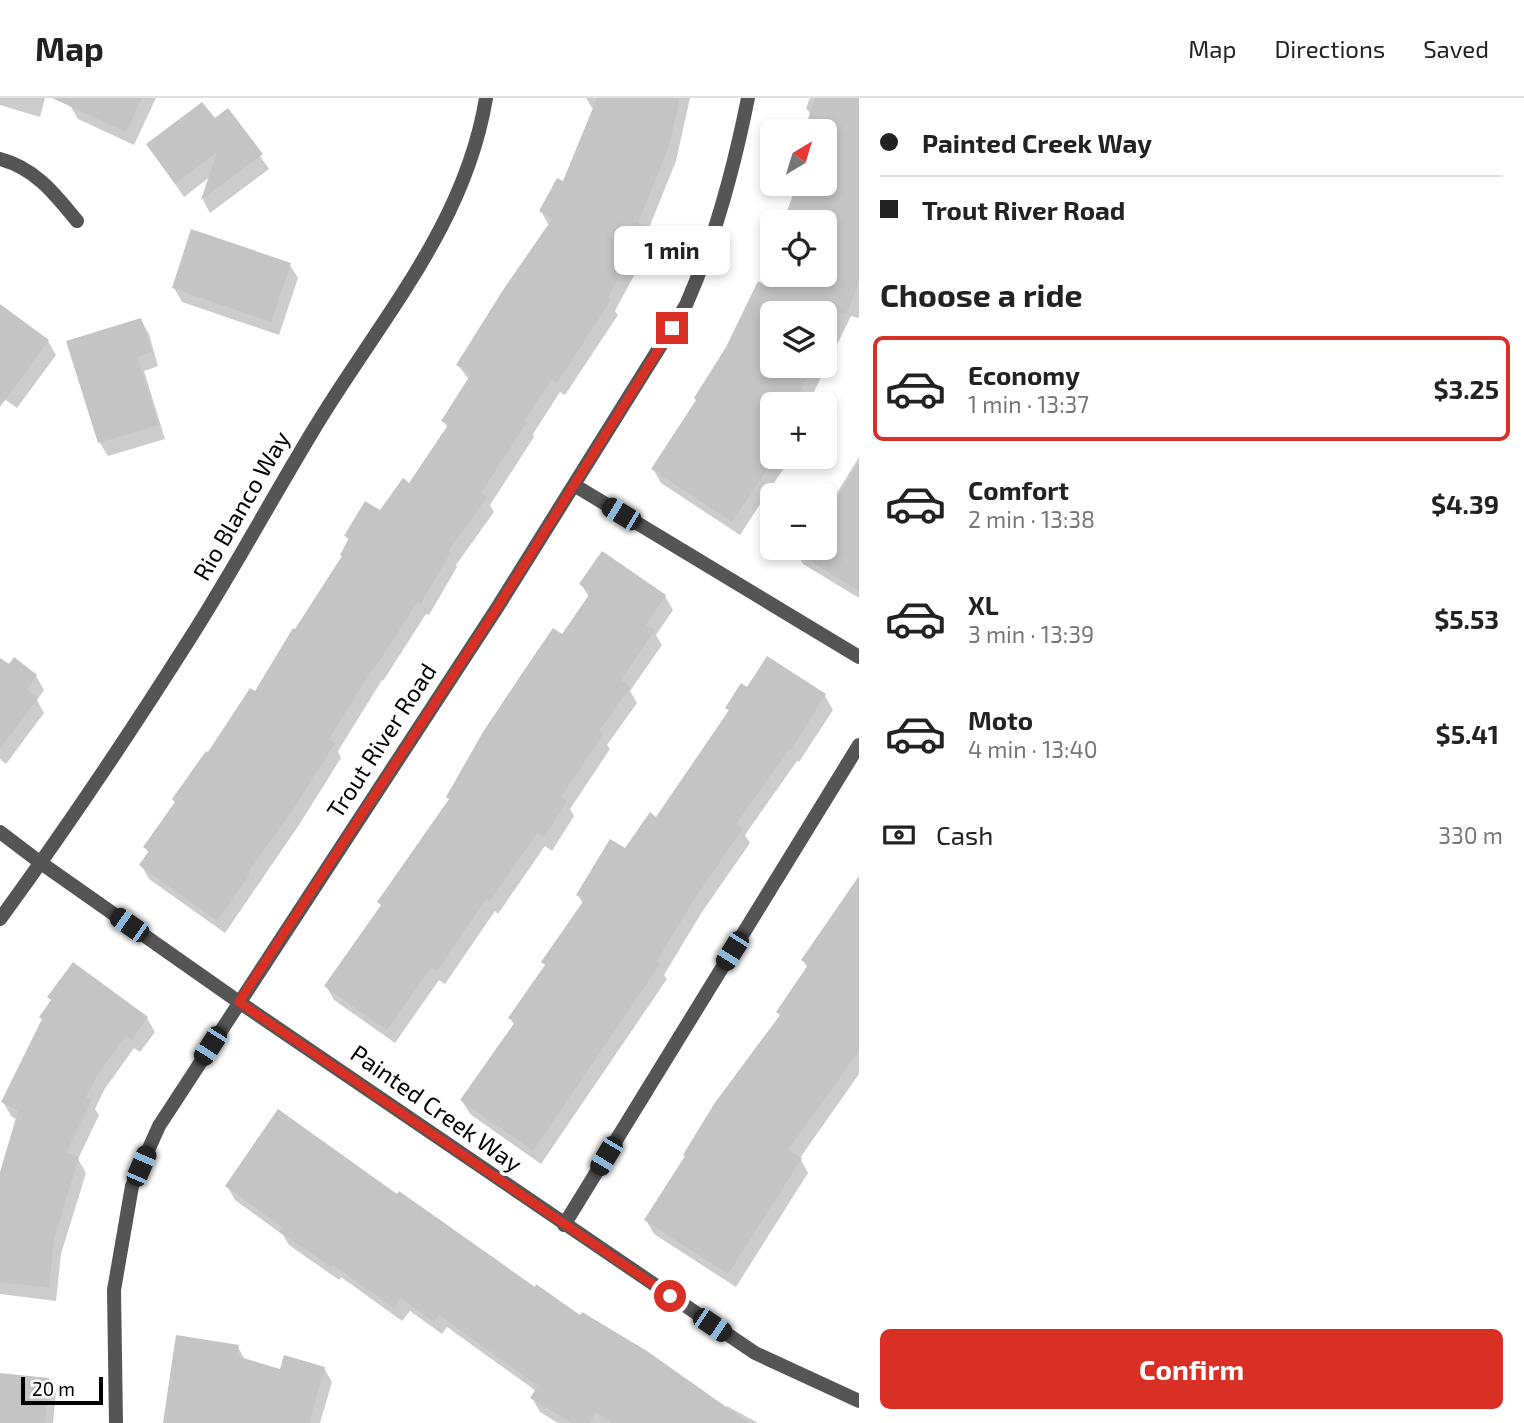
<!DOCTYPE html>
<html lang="en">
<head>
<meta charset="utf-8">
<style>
  :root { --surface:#fff; --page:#f6f6f6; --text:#222; --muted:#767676; --line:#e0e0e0; --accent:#d93025 }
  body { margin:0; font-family:"Exo 2",sans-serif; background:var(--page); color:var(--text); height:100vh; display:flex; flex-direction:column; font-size:26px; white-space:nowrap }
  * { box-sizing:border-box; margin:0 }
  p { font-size:23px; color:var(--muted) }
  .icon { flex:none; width:38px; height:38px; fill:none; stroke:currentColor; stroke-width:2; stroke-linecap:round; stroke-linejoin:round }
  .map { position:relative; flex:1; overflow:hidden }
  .side { display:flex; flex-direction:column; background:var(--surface); width:665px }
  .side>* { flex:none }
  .hud { display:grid; align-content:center; height:154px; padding:0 21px; background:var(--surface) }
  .needle { width:46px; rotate:38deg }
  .fabs { position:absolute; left:760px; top:21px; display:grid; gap:14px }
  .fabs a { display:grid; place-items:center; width:77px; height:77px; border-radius:10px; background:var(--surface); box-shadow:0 4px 10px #0003; font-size:35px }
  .scale { position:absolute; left:21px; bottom:18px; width:82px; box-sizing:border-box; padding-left:7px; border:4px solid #000; border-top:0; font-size:19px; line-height:24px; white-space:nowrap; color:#000; -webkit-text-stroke:5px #fff; paint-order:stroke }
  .end { position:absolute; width:32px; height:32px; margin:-16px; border:9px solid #d93025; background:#fff; box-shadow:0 0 0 4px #fff }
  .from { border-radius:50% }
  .bubble { position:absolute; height:49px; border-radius:10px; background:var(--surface); box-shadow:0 4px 10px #0003; font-size:23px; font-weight:700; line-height:49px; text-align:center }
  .car { position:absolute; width:21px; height:42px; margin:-21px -10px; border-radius:9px; box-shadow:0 0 5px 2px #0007; background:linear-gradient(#222 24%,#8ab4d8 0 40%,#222 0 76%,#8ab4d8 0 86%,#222 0) }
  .hud b { display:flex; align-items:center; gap:24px; height:66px; font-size:26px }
  .hud b+b { border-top:2px solid var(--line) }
  .hud i { width:18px; height:18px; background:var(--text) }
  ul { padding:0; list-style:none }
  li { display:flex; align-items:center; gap:21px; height:105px; margin:0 14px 10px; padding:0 7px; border:4px solid transparent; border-radius:10px }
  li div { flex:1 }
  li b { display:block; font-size:26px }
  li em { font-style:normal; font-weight:700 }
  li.selected { border-color:var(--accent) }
  li>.icon { width:63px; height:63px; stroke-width:1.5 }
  h2 { padding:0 21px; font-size:32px; line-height:84px }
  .pay { display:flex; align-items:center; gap:18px; height:77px; padding:0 21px; font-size:26px }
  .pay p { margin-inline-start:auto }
  .primary-button { display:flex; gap:14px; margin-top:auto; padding:14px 21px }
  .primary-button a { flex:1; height:80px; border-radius:10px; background:var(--accent); color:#fff; font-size:28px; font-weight:700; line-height:80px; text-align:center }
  header { display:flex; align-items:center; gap:42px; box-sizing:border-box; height:98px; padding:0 35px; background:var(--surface); border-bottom:2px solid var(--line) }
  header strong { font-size:33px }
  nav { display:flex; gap:38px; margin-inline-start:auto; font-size:24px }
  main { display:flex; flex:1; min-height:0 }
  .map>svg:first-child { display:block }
</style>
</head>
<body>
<header>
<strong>Map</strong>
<nav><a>Map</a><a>Directions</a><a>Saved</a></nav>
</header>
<main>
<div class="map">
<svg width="859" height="1325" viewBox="0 0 859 1325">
  <rect width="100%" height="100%" fill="#fff"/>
  <path fill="#0003" fill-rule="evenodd" d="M0,0h45l-5,19 -40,-12z
    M73,0h83l-22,47 -56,-26 -8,-14z
    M586,0h104l-14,63 -29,72 5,9 -37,69 3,4 -53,80 -5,-3 -27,42 1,3 -44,68 4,7 -38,53 1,2 -28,48 -3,-1 -43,67 -1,-1 -44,71 3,7 -42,67 -74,108 -76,-54 -8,-14 8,-11 -4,-7 63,-93 48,-61 40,-61 47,-75 6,-16 -3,-5 34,-24 29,-27 39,-56 -4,-8 25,-41 -11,-15 91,-139 -8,-15 23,-27 31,-76h-3z
    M810,0h49v218l-1,2 -7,-2 -43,88h-36v53h19l-51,78 -79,-52 -8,-14 45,-68 30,-54 34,-62 10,-27v17h52v-53h-39l3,-8 2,1 11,-31h23v-53h-18l5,-16 -5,-7zM772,215h52v53h-52z
    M228,12l41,59 -59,44 -7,-13 8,-24 -27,21 -36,-52 66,-24z
    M290,167l8,13 -19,57 -97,-33 -8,-14z
    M0,208l48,35 8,14 -39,53 -17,-12z
    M141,222l8,14 9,32 -14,5 21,68 -57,17 -8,-13 -32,-100z
    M859,359v141l-56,-34 -8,-14 1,-2h28v-34z
    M603,455l62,43 8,14 -17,25 6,10 -32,46 7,12 -30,42 3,4 -40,60 4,7 -22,35 -7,-5 -47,68 -3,-3 -50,73 -6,-4 -44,63 -61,-43 -8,-14 56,-79 -3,-5 210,-305 -8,-13z
    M768,561l57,37 8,14 -34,52 -2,-1 -52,74 5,8 -48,69 -38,63 3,4 -126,185 -71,-50 -8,-13 53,-75 -5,-8 36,-52 37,-62 -5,-9 79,-76 73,-107 -3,-4 21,-19z
    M0,562l36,16 8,14 -7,10 7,13 -38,51 -6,-5z
    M859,780v196l-59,84 8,15 -72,114 -82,-53 -8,-14 135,-203 -3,-5 30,-43 -5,-9z
    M147,920l8,14 -15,20 -6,-4 -30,42 -9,19 4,6 -21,44 8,14 -25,81 -5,47 -56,-7v-116l17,-58 -6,-4 -8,-14z
    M227,1088l170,10 138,93 191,119 1,-2 31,17h-200l-18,-11 -8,-14 4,-7 -89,-64 -5,7 -32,-23 -8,10 -61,-44 -2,3 -50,-35 -6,-10 -48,-35z
    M238,1249l7,13 36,11 43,-3 8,14 -12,41h-155z
    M0,1277l48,4 8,14 -3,30h-53z"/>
  <path fill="#c4c4c4" d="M52,0h90l-16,34z
    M597,0h83l-11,48 -31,77 8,3 -38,71 3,3 -54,83 -5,-4 -27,41 2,2 -46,71 6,4 -39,54 3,1 -30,51 -3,-2 -43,67 -1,-1 -45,72 6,4 -43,68 -44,61 2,2 -33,47 -78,-56 10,-14 -6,-4 32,-45 -3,-3 34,-48 2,1 42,-64 5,3 38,-63 2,1 47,-73 -2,-1 9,-17 -5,-2 21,-35 15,9 23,-32 6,5 39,-58 -7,-4 30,-47 -15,-9 47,-75 49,-71 -13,-8 18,-33 6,3z
    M815,0h44v184l-12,31h-75v53h41l-19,38h-22v58l-40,60 -81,-53 45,-69 -2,-2 32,-51 32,-66 3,2 3,-8h60v-53h-41l14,-38h27v-53h-20z
    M202,4l13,16 13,-10 35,46 -62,46 16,-48 -42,32 -29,-40z
    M191,131l100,34 -20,59 -99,-34z
    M0,206l49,36 -49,67z
    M141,220l11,34 -15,5 22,68 -61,18 -32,-102z
    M859,364v129l-70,-43h35v-31z
    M602,453l64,44 -20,30 9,5 -34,50 9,7 -31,44 4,3 -42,63 6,4 -23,37 -7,-5 -47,68 -4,-2 -49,72 -6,-4 -44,63 -63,-44 57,-81 -4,-3 72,-103 -3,-2 37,-65 42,-63 28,-41 9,6 29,-42 -12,-8z
    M767,558l59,38 -35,56 -2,-1 -53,75 7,4 -48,70 -39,64 4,2 -127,187 -73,-51 55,-78 -7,-4 37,-53 -4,-3 43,-62 -8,-5 34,-56 15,9 25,-36 6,5 73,-107 -4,-2 16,-25 6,4z
    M14,559l23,18 -10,15 11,8 -38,51v-91l9,6z
    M859,778v175l-71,99 14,8 -74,116 -84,-54 41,-64 -2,-1 31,-51 66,-89 -4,-3 32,-47 -7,-5z
    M73,864l75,55 -16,23 -6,-5 -29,41 -11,21 6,3 -26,53 13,4 -25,82 -5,49 -49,-6v-110l18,-61 -17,-9 41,-83 -3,-2 12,-17 -4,-3z
    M278,1011l119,85 2,-3 136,96 1,-3 44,31 2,-3 65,39 102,72h-137l-16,-11 -6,11h-18l-42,-25 8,-12 -99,-71 -5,7 -33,-24 -7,10 -61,-43 -2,2 -52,-36 3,-4 -57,-41z
    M176,1237l63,10 -2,11 43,13 4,-14 41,12 -16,56h-146z
    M0,1275l49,5 -4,45h-45z"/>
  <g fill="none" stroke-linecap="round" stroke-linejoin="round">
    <path stroke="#555" stroke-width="14" d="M0,61c35,9 55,35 77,62
      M574,387l285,172
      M0,734l41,31 198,139 516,351 104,48
      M0,821c66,-90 128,-183 187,-276 45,-70 84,-143 127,-214 65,-108 151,-203 172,-331
      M564,1127l295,-480
      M116,1325l-2,-133 18,-104 27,-60 338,-518 189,-303c29,-66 48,-137 62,-207"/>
  </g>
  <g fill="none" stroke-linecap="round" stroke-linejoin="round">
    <path stroke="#d93025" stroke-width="9" d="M670,1198l-431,-294 258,-394 175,-280"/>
  </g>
  <g text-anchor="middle" stroke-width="7" stroke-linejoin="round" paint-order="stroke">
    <g font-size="24" fill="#000" stroke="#fff">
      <text transform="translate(242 408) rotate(-60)" y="8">Rio Blanco Way</text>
      <text transform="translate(382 643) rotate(-57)" y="8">Trout River Road</text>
      <text transform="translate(436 1011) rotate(35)" y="8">Painted Creek Way</text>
    </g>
  </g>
</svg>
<div class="fabs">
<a><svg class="needle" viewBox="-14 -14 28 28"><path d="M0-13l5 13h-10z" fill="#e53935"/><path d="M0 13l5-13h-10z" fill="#767676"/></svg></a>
<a><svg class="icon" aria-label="locate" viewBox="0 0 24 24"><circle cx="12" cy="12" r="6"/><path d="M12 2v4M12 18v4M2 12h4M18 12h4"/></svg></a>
<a><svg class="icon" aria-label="layers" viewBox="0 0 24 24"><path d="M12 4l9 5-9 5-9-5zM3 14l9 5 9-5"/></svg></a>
<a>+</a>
<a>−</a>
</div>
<div class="scale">20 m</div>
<i class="end from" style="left:670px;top:1198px"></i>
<i class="end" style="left:672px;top:230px"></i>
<div class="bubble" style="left:614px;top:128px;width:116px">1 min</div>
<i class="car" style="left:621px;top:416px;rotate:301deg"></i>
<i class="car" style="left:129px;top:827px;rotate:305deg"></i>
<i class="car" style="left:732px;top:853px;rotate:212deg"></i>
<i class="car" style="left:210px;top:948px;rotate:213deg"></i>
<i class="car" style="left:606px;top:1058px;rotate:211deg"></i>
<i class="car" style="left:141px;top:1068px;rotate:23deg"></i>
<i class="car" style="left:712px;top:1227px;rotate:124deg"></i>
</div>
<section class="side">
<div class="hud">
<b><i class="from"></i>Painted Creek Way</b>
<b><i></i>Trout River Road</b>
</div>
<h2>Choose a ride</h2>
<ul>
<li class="selected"><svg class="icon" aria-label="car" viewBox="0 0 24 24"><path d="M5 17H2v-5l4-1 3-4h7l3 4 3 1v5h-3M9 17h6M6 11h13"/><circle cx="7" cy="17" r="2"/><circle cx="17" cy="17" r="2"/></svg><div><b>Economy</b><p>1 min · 13:37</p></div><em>$3.25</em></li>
<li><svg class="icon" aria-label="car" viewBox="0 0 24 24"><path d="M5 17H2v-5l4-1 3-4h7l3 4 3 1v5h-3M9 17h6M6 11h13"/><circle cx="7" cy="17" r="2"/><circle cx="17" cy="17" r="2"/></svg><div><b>Comfort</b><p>2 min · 13:38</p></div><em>$4.39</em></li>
<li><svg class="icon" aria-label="car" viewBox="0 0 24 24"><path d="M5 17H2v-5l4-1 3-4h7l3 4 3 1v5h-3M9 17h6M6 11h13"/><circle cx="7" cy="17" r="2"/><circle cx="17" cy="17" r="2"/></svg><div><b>XL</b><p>3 min · 13:39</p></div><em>$5.53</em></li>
<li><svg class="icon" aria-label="car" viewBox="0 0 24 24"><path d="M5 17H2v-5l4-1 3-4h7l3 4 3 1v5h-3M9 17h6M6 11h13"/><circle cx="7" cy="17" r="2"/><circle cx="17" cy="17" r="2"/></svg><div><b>Moto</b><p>4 min · 13:40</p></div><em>$5.41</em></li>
</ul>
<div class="pay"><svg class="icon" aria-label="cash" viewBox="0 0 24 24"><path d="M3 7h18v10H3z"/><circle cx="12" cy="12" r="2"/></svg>Cash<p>330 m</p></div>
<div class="primary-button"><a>Confirm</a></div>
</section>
</main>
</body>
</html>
